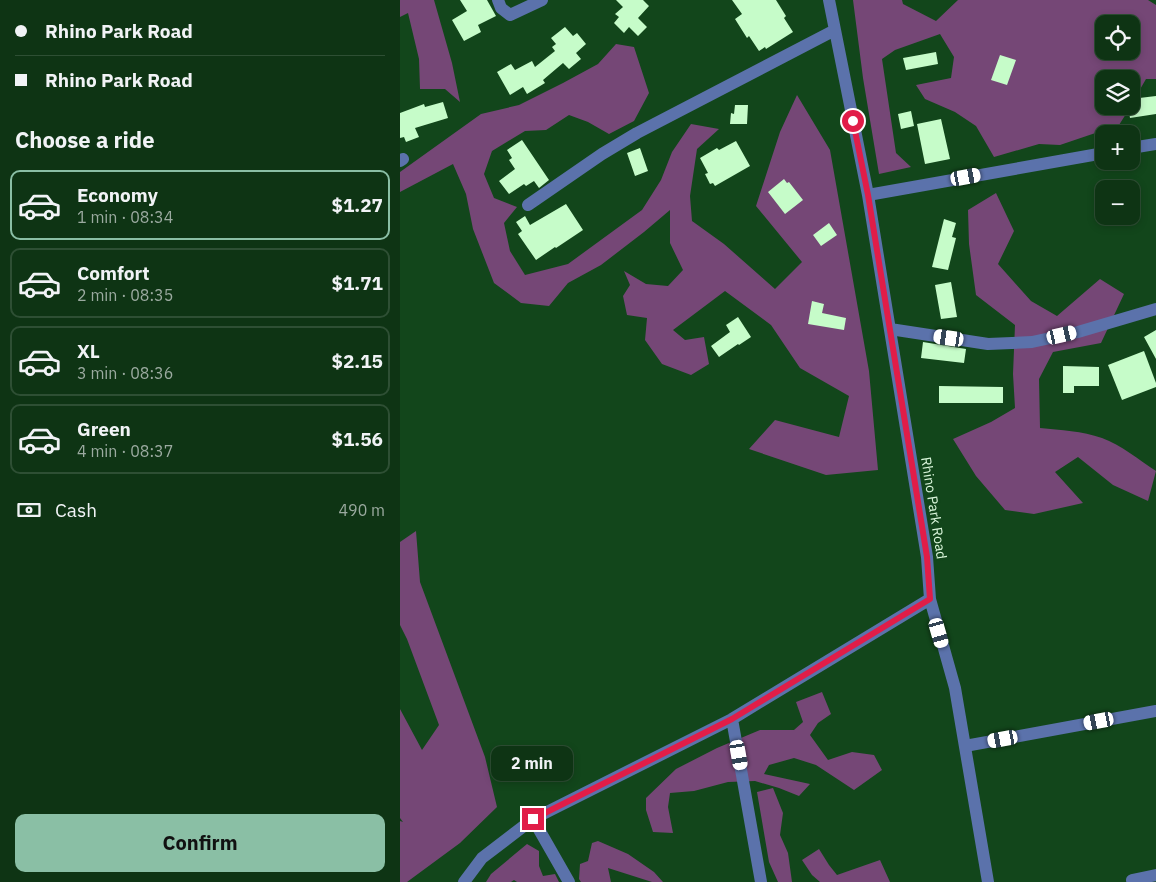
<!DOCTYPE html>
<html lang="en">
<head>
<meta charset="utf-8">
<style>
  :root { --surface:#0e3414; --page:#173c1d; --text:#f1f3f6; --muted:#9baaa0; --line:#2e4f34; --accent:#8abfa5 }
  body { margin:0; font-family:"IBM Plex Sans",sans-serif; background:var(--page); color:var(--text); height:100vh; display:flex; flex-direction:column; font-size:19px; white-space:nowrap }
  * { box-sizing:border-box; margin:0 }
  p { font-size:16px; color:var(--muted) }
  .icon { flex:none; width:28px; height:28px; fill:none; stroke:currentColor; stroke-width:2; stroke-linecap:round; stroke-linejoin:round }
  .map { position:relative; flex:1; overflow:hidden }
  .sheet { display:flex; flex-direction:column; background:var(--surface); width:400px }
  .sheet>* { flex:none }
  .hud { display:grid; align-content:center; height:110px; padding:0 15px; background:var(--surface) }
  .tools { position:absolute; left:695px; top:15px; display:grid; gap:10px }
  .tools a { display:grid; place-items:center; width:45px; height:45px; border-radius:10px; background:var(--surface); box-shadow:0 2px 8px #0003,0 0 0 1px var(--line); font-size:25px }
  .end { position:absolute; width:22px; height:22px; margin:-11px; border:6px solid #e11d48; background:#fff; box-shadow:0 0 0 2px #fff }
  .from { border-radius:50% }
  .bubble { position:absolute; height:35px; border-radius:10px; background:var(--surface); box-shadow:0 2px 8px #0003,0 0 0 1px var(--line); font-size:16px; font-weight:700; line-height:35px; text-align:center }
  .car { position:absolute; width:15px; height:30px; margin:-15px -8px; border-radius:6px; box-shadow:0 0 4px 1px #0007; background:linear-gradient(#fff 24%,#345 0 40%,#fff 0 76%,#345 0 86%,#fff 0) }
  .hud b { display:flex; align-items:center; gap:18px; height:48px; font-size:19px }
  .hud b+b { border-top:1px solid var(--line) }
  .hud i { width:12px; height:12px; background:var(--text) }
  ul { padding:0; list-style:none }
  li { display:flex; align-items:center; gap:15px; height:70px; margin:0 10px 8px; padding:0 5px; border:2px solid var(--line); border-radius:10px }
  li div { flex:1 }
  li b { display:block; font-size:19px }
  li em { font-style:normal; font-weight:700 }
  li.selected { border-color:var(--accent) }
  li>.icon { width:45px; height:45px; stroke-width:1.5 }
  h2 { padding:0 15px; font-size:22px; line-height:60px }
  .pay { display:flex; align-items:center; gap:12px; height:55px; padding:0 15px; font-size:19px }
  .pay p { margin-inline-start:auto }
  .primary-button { display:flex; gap:10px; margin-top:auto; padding:10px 15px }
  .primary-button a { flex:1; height:58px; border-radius:10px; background:var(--accent); color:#111; font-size:20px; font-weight:700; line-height:58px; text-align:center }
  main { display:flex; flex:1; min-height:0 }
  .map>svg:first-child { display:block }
</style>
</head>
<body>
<main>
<section class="sheet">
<div class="hud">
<b><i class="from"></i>Rhino Park Road</b>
<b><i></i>Rhino Park Road</b>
</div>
<h2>Choose a ride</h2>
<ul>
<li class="selected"><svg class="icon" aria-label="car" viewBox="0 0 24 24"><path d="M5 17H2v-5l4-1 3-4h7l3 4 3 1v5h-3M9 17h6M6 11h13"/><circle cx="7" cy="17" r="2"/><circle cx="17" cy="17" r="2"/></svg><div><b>Economy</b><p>1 min · 08:34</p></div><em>$1.27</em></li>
<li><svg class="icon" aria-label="car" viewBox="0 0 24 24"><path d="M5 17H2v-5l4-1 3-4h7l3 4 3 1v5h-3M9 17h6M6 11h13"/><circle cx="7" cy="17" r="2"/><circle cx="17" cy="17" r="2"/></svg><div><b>Comfort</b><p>2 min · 08:35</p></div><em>$1.71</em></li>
<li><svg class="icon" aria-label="car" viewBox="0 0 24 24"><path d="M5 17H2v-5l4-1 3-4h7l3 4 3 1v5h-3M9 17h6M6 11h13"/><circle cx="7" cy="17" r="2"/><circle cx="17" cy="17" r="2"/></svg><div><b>XL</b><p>3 min · 08:36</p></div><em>$2.15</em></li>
<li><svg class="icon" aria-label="car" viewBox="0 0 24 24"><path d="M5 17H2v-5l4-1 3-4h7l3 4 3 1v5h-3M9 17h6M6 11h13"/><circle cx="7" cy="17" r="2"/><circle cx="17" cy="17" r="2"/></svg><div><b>Green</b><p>4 min · 08:37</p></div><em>$1.56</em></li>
</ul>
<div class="pay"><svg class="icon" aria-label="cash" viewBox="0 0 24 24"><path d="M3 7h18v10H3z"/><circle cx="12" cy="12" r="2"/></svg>Cash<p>490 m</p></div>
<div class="primary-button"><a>Confirm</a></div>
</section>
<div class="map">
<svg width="756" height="882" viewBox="0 0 756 882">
  <rect width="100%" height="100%" fill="#12461b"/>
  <path fill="#754776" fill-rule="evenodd" d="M0,0h34l18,63 8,39 -15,-13h-25l-1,-30 -11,-46 -8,4z
    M453,0h49l1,4 33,17 22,-21h190l8,5v74h-10l-15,26v-26h-27v27h27l-12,19 -59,20 -21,-1 -45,13 -18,-31 -21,-14 -30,-13 -9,-14 35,-7 3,-21 -14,-23 -45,16 -13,9 14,94 15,14 -32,7 -16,-96zM704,24h27v27h-27z
    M216,44l18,3 15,46 -15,28 -25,13 -21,-12 -19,-7 -23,15 -21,1 -33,20 -8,23 10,24 23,9 -13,16 6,28 15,24 43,-11 74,-54 19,-30 11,-28 19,-28 28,5 -22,20 -7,47 2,25 32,23 51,45 27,-27 -46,-56 24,-74 17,-37 33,55 39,221 9,99 -52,5 -77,-26 26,-29 64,17 10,-41 -49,-28 -29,-43 -46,-34 -52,39 12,10 19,-3 5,27 -18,11 -29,-11 -17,-24 2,-22 -20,-3 -4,-19 7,-11 -6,-14 22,13 22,2 15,-16 -13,-27v-33l-26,22 -43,33 -33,18 -19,23 -28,-3 -27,-20 -21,-54 -7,-35 -13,-30 -53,28v-20l81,-58 38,-9 44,-22 35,-19z
    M596,193l18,38 -16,33 33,37 26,15 43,-37 24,15 -23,49 -48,9 -14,27 1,49c21,2 42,3 62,10 19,7 37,22 54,33l-8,30 -35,-16 -35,-28 -23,15 28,31 -49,11 -29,-4 -29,-34 -23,-37 38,-17 24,-14 -2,-34 2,-49 -39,-30 -7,-51 -1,-34z
    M16,531l4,51 65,175 12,50 -37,36 -53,39h-7v-61l3,1 -3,-4v-109l22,41 17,-25 -32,-86 -7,-14v-83z
    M422,692l9,22 -13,9 -8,12 18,25 24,-8 22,3 8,15 -28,20 -38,-25 -22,-7 -25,7 -5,9 46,10 -11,12 -20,-8 -24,-7 -27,1 -34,9 -24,2 -2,14 5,26 -20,-1 -7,-22v-12l30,-29 41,-21 43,-18h34l9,-8 -7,-20z
    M373,788l10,25 -3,22 8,18 4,29h-14l-9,-20 -12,-70z
    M198,841l30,13 26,18 9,10h-11l-44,-14 3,14h-30l-2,-3 1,-15 8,-3 4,-18z
    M127,844l12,7v15l4,10 12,-2 4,8h-42l-3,-2 -3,2h-25l5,-8z
    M419,849l10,16 8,10 43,-15 10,22h-70l-8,-7 -10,-15z"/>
  <path fill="#c6fcc9" d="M60,0h27l9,16 -18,9 3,7 -17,9 -12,-21 15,-9z
    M216,0h27l6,6 -11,12 9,9 -9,9 -9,-9 -5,6 -10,-10 5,-6 -4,-3 8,-7z
    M332,0h44l10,16 -2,2 9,14 -27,17 -1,-2 -6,4 -10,-15 -2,2 -12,-19 7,-5z
    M165,27l8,9 4,-3 9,11 -10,9 5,6 -12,10 -6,-6 -20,17 2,3 -18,11 -4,-7 -13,8 -13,-23 14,-8 4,6 17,-9 3,6 20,-16 -3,-4 4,-3 -5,-6z
    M536,52l2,12 -32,6 -3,-12z
    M600,55l16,5 -9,25 -16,-5z
    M756,96v18l-26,4 -2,-12h3v-7z
    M43,102l5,16 -33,10 4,9 -13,5 -2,-5 -4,1v-25l24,-9 1,3z
    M335,105h13l-1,19h-17l1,-11 3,1z
    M511,111l3,15 -13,3 -3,-15z
    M541,119l9,40 -25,5 -8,-40z
    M122,140l27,40 -10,8 -5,-7 -8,5 -2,-2 -15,10 -10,-13 16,-12 -6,-9 3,-2 -5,-8z
    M336,141l14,25 -35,20 -2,-3 -3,1 -5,-10 3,-1 -8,-15 17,-10 2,2z
    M240,148l8,23 -13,5 -8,-23z
    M384,179l3,4 2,-1 14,18 -18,14 -17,-22z
    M166,204l17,26 -27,18 -1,-1 -19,13 -18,-26 4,-3 -6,-9 9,-6 5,9z
    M544,219l12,4 -4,14 4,1 -8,32 -16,-3z
    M429,223l8,12 -16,11 -8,-11z
    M551,282l6,35 -16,2 -6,-34z
    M412,301l12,3 -2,9 24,5 -2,12 -36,-6z
    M338,317l13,20 -12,8 -1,-1 -19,13 -8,-11 19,-14 -4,-7z
    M756,330v29l-12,-22z
    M523,342l43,7 -2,14 -43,-5z
    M744,351l12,32v4l-34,13 -14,-35z
    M663,366l36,1v19h-25v7h-11z
    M539,386l64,1v16h-64z"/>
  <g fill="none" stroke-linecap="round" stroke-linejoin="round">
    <path stroke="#5b72ab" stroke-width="12" d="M98,0l3,8 9,7 32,-15
      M429,0l39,195 59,362 3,42 25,89 33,194
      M731,148l25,-4
      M0,161l3,-2
      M468,195l236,-42
      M128,205l74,-51 35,-21 198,-103
      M490,329l98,15 44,-2 46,-10 78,-23
      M332,719l29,163
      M565,746l191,-35
      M133,819l36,63
      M732,880l24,-5
      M64,882l18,-24 51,-39 199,-100 198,-120"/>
  </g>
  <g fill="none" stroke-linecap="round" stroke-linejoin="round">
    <path stroke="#e11d48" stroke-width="6" d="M133,819l199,-100 198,-120 -3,-42 -59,-362 -15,-74"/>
  </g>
  <g text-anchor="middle" stroke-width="5" stroke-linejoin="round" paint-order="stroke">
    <g font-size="14" fill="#daf6db" stroke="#12461b">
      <text transform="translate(534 508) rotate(81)" y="5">Rhino Park Road</text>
    </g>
  </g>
</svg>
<div class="tools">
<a><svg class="icon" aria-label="locate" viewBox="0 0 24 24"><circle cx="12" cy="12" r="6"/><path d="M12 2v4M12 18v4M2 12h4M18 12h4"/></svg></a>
<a><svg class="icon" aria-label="layers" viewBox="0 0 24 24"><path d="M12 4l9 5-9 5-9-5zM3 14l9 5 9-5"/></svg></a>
<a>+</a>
<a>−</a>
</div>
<i class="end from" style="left:453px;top:121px"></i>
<i class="end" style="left:133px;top:819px"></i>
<div class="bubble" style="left:91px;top:746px;width:82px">2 min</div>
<i class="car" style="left:566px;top:177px;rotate:80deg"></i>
<i class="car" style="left:662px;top:335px;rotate:77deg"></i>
<i class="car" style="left:549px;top:338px;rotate:278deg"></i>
<i class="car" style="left:539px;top:633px;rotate:164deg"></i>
<i class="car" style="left:699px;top:721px;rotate:259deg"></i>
<i class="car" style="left:603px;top:739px;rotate:260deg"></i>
<i class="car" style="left:339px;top:755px;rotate:170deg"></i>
</div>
</main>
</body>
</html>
